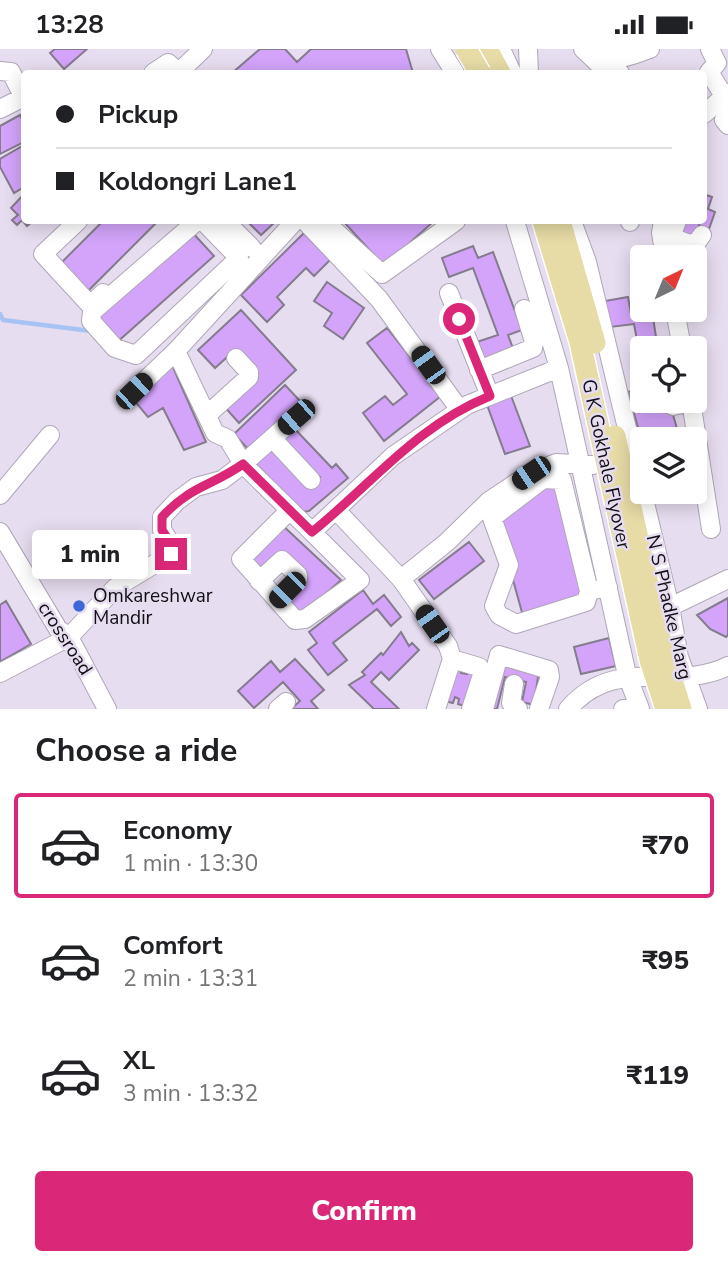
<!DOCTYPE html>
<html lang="en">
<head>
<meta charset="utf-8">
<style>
  :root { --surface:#fff; --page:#f2f2f2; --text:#202124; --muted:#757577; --line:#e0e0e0; --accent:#db2777 }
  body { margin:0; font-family:"Nunito Sans",sans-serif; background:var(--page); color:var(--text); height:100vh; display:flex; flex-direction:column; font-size:26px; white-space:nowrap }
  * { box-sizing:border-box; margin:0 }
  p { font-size:23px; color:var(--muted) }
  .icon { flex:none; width:38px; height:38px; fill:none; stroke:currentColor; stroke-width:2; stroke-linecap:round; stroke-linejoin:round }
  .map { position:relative; height:660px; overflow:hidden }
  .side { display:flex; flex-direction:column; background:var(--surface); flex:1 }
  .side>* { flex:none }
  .banner { position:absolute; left:21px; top:21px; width:686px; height:154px; border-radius:7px; box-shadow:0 4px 18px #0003; display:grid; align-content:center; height:154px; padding:0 35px; background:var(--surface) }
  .needle { width:46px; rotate:43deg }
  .controls { position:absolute; left:630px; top:196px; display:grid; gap:14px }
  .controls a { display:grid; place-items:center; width:77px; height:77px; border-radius:7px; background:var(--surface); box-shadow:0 4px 18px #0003; font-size:35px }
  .end { position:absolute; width:32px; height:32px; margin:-16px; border:9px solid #db2777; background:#fff; box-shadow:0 0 0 4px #fff }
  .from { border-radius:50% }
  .bubble { position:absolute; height:49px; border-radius:7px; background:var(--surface); box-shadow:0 4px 18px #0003; font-size:23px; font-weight:800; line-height:49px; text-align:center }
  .car { position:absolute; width:21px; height:42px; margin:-21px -10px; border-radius:9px; box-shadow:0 0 5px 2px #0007; background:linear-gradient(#222 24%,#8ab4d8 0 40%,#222 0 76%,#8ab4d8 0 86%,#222 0) }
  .banner b { display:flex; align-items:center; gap:24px; height:66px; font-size:26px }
  .banner b+b { border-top:2px solid var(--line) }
  .banner i { width:18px; height:18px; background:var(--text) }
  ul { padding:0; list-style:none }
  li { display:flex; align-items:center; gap:21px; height:105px; margin:0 14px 10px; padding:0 21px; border:4px solid transparent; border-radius:7px }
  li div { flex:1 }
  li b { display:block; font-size:26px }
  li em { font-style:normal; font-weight:800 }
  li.current { border-color:var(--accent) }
  li>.icon { width:63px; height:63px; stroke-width:1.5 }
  h2 { padding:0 35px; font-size:32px; line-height:84px }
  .cta { display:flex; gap:14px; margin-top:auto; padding:14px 35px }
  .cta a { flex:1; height:80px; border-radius:7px; background:var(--accent); color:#fff; font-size:28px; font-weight:800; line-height:80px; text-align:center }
  .status { display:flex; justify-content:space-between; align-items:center; height:49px; padding:0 35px; background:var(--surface); direction:ltr }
  .status svg { height:19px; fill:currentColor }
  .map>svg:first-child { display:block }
</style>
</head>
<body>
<div class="status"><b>13:28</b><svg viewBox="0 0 49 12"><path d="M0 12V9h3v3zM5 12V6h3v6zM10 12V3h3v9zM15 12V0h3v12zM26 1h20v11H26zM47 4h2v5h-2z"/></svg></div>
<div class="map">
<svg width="728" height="660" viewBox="0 0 728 660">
  <rect width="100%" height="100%" fill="#e7ddf0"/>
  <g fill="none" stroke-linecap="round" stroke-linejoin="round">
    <path stroke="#a6c3f4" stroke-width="4.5" d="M0,265l3,6 88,11"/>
  </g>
  <path fill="#d3a4fa" stroke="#847b8d" stroke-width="2" d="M55,0h32l-23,20 -14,-16z
    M260,0h25l12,13 14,-13h95l7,24h-181z
    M20,66l4,8v19l-24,12v-28z
    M24,96v42l-10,6 -14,-26v-8z
    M24,145v27h9l-6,5 -5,-6 -5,5 -5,-5 6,-5 -7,-7z
    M706,146l6,2 -4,12 7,3 -6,17 -10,-4 -5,15 -18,-6 5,-13h23z
    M103,172h55l-71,71 -28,-27z
    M247,172h29l-15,14z
    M343,172h91l-50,45z
    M191,182l23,25 -99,88 -23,-25z
    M304,184l26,27 -16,16 -8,-8 -29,29 7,8 -17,17 -26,-27z
    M473,197l5,12 15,-6 29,78 -14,5 6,16 -33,12 -7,-20 24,-8 -25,-67 -24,9 -7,-19z
    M327,233l37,26 -21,31 -19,-13 8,-13 -18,-12z
    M628,248l3,17 21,-3 4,26 -19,3 -3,-16 -24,3 -5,-26z
    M241,261l55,60 -57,53 -16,-18 34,-32 -22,-23 -20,18 -17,-18z
    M387,279l54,68 -57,45 -21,-28 22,-17 8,9 14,-11 -40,-51z
    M172,316l34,77 -22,8 -21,-42 -15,9 -15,-18z
    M285,336l16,17 -51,49 -16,-17z
    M642,339v13h27l11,38h-38v3l-14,-50z
    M510,344l20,53 -25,8 -19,-52z
    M292,377l40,42 4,-4 12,14 -39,33 -7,1 -47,-49 16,-16 38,40 11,-10 -39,-40z
    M562,434l27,113 -66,20 -26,-94 43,-35z
    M280,474l61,57 -41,37 -17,-20 23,-21 -24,-20 -17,18 -19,-17z
    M469,493l15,19 -50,38 -15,-19z
    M363,541l10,14 11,-9 17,22 -10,9 -14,-17 -44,34 14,17 -19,15 -20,-25 9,-7 -8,-11z
    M728,549v37l-2,2 -16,-8 -13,-14z
    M6,552l25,43 -31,18v-57z
    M401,583l8,14 3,-3 7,7 -30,30 -8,-8 -10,10 28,27h-25l-25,-24 16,-10 -3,-3 19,-19 2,2z
    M609,589l7,28 -35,8 -7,-27z
    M499,609l40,12 -5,35 -12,-3 4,-20 -21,-5 -8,32h-9z
    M295,610l29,31 -13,11 7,8h-27l9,-8 -17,-19 -29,26 -16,-17 33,-30 9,11z
    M454,615l9,2 -2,7 6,1 1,-6 9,2 -9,37 -10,-3 1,-5 -4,-2 -2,6 -9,-2z"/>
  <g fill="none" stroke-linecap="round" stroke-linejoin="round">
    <defs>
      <path id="minor" d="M440,0l15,24
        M501,0l11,24
        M528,0l1,24
        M583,0l20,19 17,5
        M598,0c15,17 33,6 52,0
        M710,0l7,14 -8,9 15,24
        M0,22l11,1 13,26
        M153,24l15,-10 11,10
        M178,24l25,-24
        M0,60l24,-12
        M704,65l24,-21
        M728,65l-4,6 4,5
        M78,172l-35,33 47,51 13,-12
        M197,172l-105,91 -1,9 24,27 21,7 103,-97 -36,-37
        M225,172l27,27
        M305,172l74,78 81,111
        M324,172l58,53 74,-53
        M515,172l44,147 68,307 13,34
        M572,172l15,41 83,345 9,50 19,52
        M630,172v1
        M663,172l-2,12 4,24
        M661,184l28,11 8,-2 5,-7
        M671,188l6,-16
        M449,244l41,103
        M675,261l7,38
        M176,302l39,82 13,6 15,25 69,68 81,-76 74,-51 92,-37
        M479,321l54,-22 1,-6 -10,-33
        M134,342l42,-40 119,-130
        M691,352l20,128
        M673,357l18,-4
        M207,366l42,-38v-5l-13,-14
        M272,389l39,42
        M0,446l50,-60
        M290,461l-49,49 54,61 10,-1 55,-39 -48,-48
        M337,462l64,68
        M0,483l58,97 11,8 38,72
        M259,532l23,-21 16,15v4l-21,21
        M589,542l-27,-111 -19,-1 -51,39 17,47 -15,41 5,9 17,9 70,-22 3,-11 19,-4
        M670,558l58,-28
        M452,610l27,8 3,8 -11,34
        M0,624l69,-36 46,-49 56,-34 2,-7 -11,-17v-13l15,-16 19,-14 26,-7 21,-16 53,-47
        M514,635l-3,19 7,6
        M278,660l8,-7
        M436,660l16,-50 -4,-13 -47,-67 46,-37 42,-41 42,-28 25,-10 37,2
        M484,660l15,-54 50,15 1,7 -11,32
        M568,660c49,-56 107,-16 160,-43
        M623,660h4"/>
      <path id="major" d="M487,0l13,24"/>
    </defs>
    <use href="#minor" stroke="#afa6b8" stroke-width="20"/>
    <use href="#major" stroke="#fff" stroke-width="24"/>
    <use href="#minor" stroke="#fff" stroke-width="18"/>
    <use href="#major" stroke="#e7dba6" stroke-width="21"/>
    <defs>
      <path id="major-bridge" d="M466,0l14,24
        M543,172l37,121 70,318 16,49
        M560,172l35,122
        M615,387l49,219 17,54"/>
    </defs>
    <use href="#major-bridge" stroke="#fff" stroke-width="24" stroke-linecap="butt"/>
    <use href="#major-bridge" stroke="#e7dba6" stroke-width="21"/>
  </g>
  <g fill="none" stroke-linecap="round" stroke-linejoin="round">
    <path stroke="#db2777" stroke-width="9" d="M171,505l2,-7 -11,-17v-13c28,-31 50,-31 81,-53l69,68c60,-48 104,-106 178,-136l-31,-77"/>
  </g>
  <circle fill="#3e68d9" stroke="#e7ddf0" stroke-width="2.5" cx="79" cy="557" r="7"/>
  <g text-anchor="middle" stroke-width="5" stroke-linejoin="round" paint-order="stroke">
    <g font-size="19" fill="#110e14" stroke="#e7ddf0">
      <text transform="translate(607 415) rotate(78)" y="7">G K Gokhale Flyover</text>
      <text transform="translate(670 558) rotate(77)" y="7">N S Phadke Marg</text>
      <text transform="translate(66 589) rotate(57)" y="7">crossroad</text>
    </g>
    <g font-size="19" fill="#110e14" stroke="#e7ddf0" text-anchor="start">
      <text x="93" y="553">Omkareshwar<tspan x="93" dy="22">Mandir</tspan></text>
    </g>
  </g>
</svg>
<div class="controls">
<a><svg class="needle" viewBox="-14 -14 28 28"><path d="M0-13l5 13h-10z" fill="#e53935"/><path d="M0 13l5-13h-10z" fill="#757577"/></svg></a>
<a><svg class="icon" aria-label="locate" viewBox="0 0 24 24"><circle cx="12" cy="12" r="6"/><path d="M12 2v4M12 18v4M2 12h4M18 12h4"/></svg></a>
<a><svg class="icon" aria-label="layers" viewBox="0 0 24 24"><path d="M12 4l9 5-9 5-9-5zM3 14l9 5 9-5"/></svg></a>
</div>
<i class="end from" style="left:459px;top:270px"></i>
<i class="end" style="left:171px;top:505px"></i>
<div class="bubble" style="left:32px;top:481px;width:116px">1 min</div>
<i class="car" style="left:428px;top:316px;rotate:324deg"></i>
<i class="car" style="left:134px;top:342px;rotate:46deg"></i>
<i class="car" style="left:296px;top:368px;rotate:229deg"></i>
<i class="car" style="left:531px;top:424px;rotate:236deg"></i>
<i class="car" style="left:287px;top:541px;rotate:225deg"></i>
<i class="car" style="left:432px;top:575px;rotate:325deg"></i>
<div class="banner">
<b><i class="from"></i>Pickup</b>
<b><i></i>Koldongri Lane1</b>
</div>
</div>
<section class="side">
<h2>Choose a ride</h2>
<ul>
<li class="current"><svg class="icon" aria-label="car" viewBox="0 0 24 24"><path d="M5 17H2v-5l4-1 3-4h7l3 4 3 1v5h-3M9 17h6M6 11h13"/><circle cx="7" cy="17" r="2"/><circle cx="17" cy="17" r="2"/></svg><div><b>Economy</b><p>1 min · 13:30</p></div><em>₹70</em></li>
<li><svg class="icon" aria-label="car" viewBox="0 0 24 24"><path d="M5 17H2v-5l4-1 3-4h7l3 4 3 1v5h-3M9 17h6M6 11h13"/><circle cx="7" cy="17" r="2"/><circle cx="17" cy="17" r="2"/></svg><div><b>Comfort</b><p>2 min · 13:31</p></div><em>₹95</em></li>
<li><svg class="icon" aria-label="car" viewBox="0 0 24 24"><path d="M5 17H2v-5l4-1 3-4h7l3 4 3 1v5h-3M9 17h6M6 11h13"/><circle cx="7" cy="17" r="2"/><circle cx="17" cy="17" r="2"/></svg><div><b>XL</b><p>3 min · 13:32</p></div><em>₹119</em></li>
</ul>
<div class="cta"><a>Confirm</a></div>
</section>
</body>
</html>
